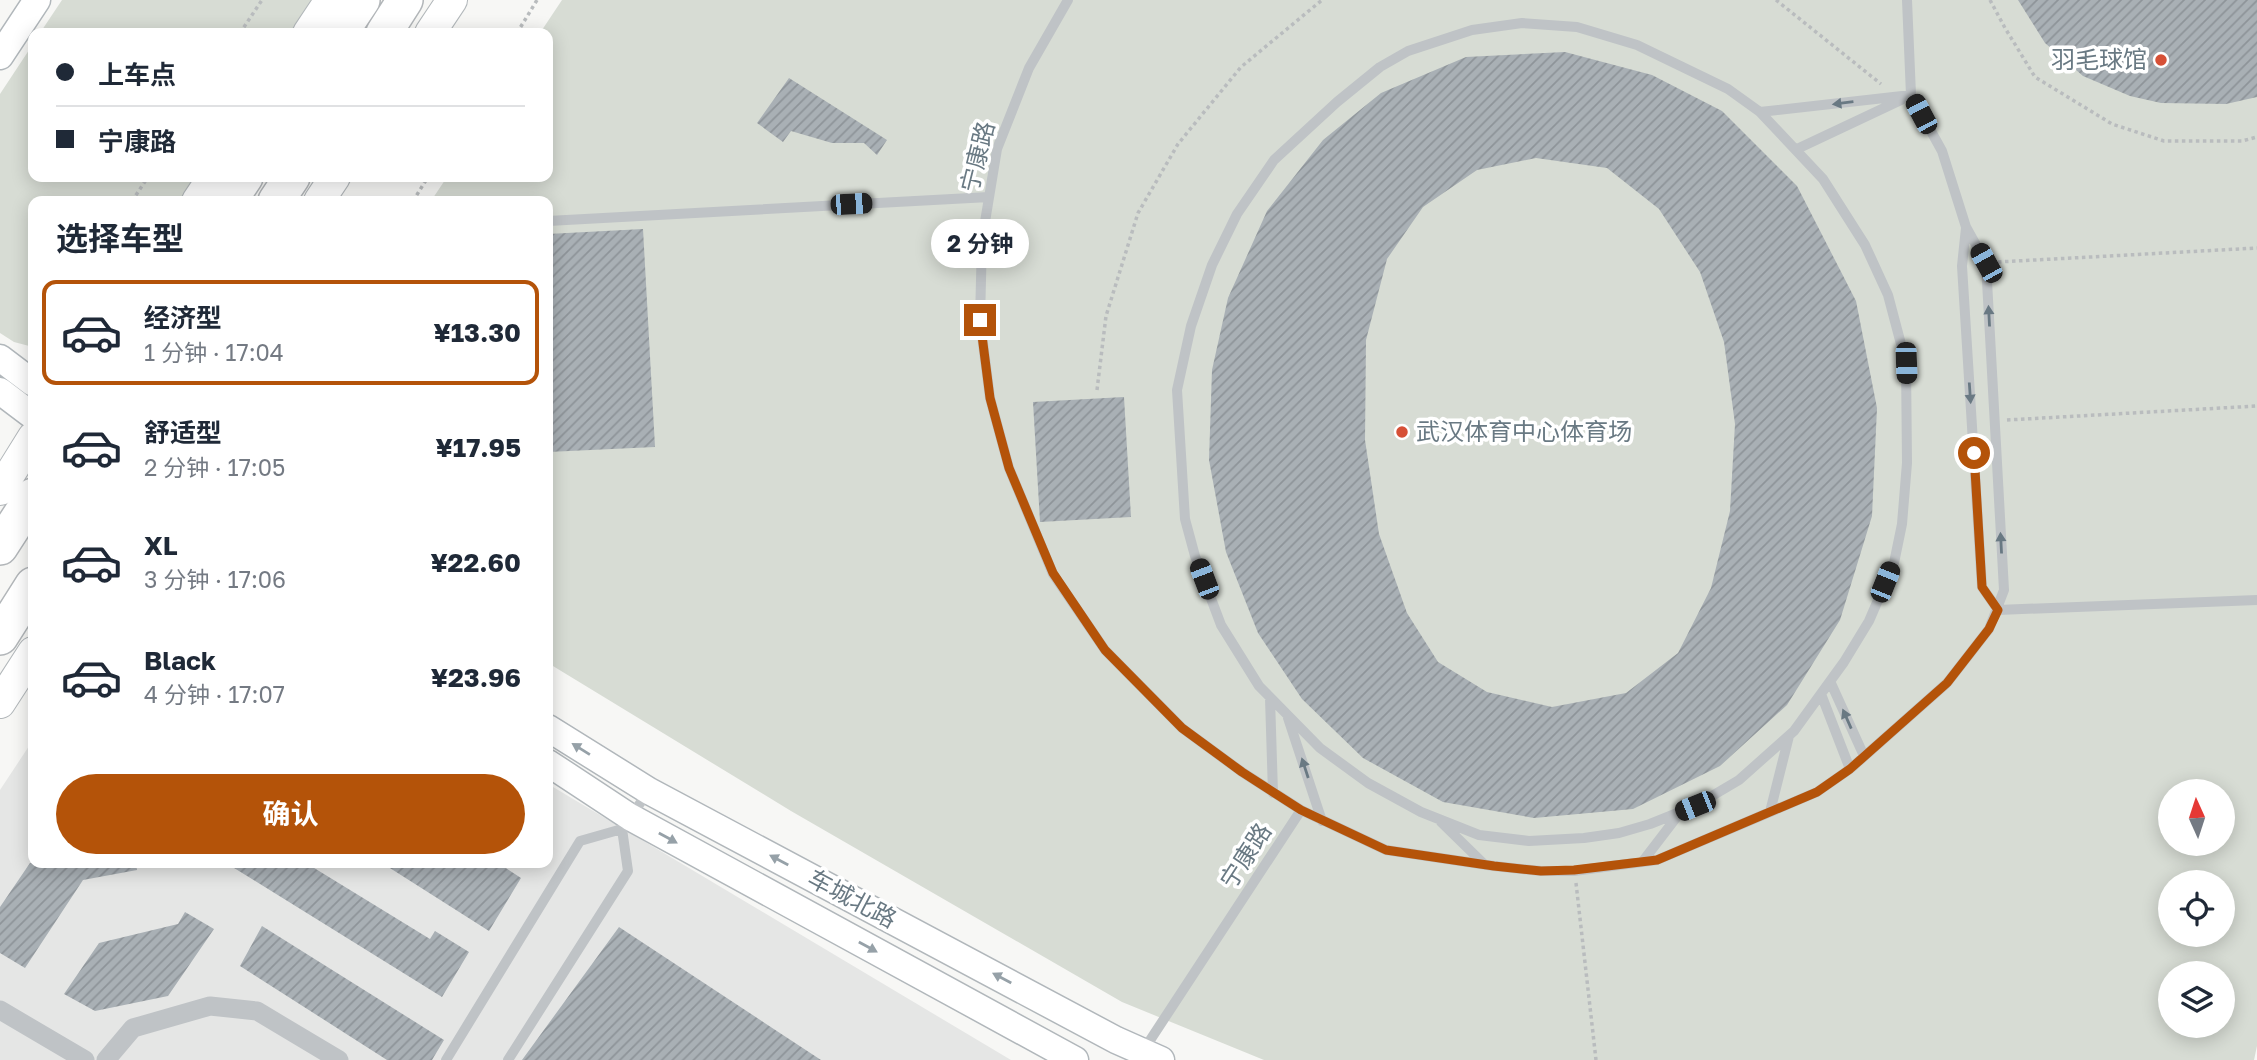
<!DOCTYPE html>
<html lang="zh">
<head>
<meta charset="utf-8">
<style>
  :root { --surface:#fff; --page:#f2f2f3; --text:#1f2937; --muted:#747a83; --line:#e0e1e3; --accent:#b45309 }
  body { margin:0; font-family:"Golos Text","Noto Sans SC",sans-serif; background:var(--page); color:var(--text); height:100vh; display:flex; flex-direction:column; font-size:26px; white-space:nowrap }
  * { box-sizing:border-box; margin:0 }
  p { font-size:23px; color:var(--muted) }
  .icon { flex:none; width:38px; height:38px; fill:none; stroke:currentColor; stroke-width:2; stroke-linecap:round; stroke-linejoin:round }
  .map { position:relative; flex:1; overflow:hidden }
  .panel { position:absolute; left:28px; top:196px; width:525px; height:672px; display:flex; flex-direction:column; background:var(--surface); border-radius:14px; box-shadow:0 4px 18px #0003 }
  .panel>* { flex:none }
  .top-card { position:absolute; left:28px; top:28px; width:525px; height:154px; border-radius:14px; box-shadow:0 4px 18px #0003; display:grid; align-content:center; height:154px; padding:0 28px; background:var(--surface) }
  .needle { width:46px; rotate:357deg }
  .tools { position:absolute; left:2158px; top:779px; display:grid; gap:14px }
  .tools a { display:grid; place-items:center; width:77px; height:77px; border-radius:50%; background:var(--surface); box-shadow:0 4px 18px #0003; font-size:35px }
  .end { position:absolute; width:32px; height:32px; margin:-16px; border:9px solid #b45309; background:#fff; box-shadow:0 0 0 4px #fff }
  .from { border-radius:50% }
  .bubble { position:absolute; height:49px; border-radius:24px; background:var(--surface); box-shadow:0 4px 18px #0003; font-size:23px; font-weight:700; line-height:49px; text-align:center }
  .car { position:absolute; width:21px; height:42px; margin:-21px -10px; border-radius:9px; box-shadow:0 0 5px 2px #0007; background:linear-gradient(#222 24%,#8ab4d8 0 40%,#222 0 76%,#8ab4d8 0 86%,#222 0) }
  .top-card b { display:flex; align-items:center; gap:24px; height:66px; font-size:26px }
  .top-card b+b { border-top:2px solid var(--line) }
  .top-card i { width:18px; height:18px; background:var(--text) }
  ul { padding:0; list-style:none }
  li { display:flex; align-items:center; gap:21px; height:105px; margin:0 14px 10px; padding:0 14px; border:4px solid transparent; border-radius:14px }
  li div { flex:1 }
  li b { display:block; font-size:26px }
  li em { font-style:normal; font-weight:700 }
  li.on { border-color:var(--accent) }
  li>.icon { width:63px; height:63px; stroke-width:1.5 }
  h2 { padding:0 28px; font-size:32px; line-height:84px }
  .primary-button { display:flex; gap:14px; margin-top:auto; padding:14px 28px }
  .primary-button a { flex:1; height:80px; border-radius:42px; background:var(--accent); color:#fff; font-size:28px; font-weight:700; line-height:80px; text-align:center }
  .map>svg:first-child { display:block }
</style>
</head>
<body>
<div class="map">
<svg width="2257" height="1060" viewBox="0 0 2257 1060">
  <defs>
    <pattern id="building-hatch" width="6" height="6" patternUnits="userSpaceOnUse" patternTransform="scale(1.75)"><rect width="6" height="6" fill="#a9b0b5"/><path d="M-1 1l2-2M0 6l6-6M5 7l2-2" fill="none" stroke="#8e9499"/></pattern>
  </defs>
  <rect width="100%" height="100%" fill="#f7f7f5"/>
  <path fill="#e5e6e5" d="M33,740v123h515v-79l463,276h-1011v-270z"/>
  <path fill="#d7dcd4" fill-rule="evenodd" d="M62,0h266l-22,33h-266z
    M562,0h1695v1046l-3,14h-990l-142,-58 -331,-191 -243,-148v-462h-117l16,-24h101v-144h-8zM2170,791h52v53h-52zM2170,882h52v52h-52zM2170,973h52v53h-52z
    M33,44v133h180l-16,24h-164v146l-19,-5 -14,-9v-239z"/>
  <path fill="url(#building-hatch)" fill-rule="evenodd" d="M2018,0h239v97l-31,7 -65,-1 -31,-7 -47,-20 -38,-33z
    M1565,52l87,23 70,36 75,75 59,115 21,107 -5,108 -32,104 -53,85 -67,61 -87,43 -99,9 -91,-16 -80,-44 -61,-59 -44,-66 -32,-81 -17,-92 3,-90 16,-72 39,-87 56,-71 58,-47 85,-36zM1536,158l71,10 52,41 41,63 24,70 11,82 -5,87 -19,77 -33,65 -52,40 -74,14 -65,-15 -49,-30 -31,-49 -28,-79 -14,-94 1,-100 21,-81 36,-52 54,-37z
    M789,78l98,62 -10,15 -13,-12h-32l-41,-12 -8,11 -26,-19z
    M643,229l12,218 -107,5v-218z
    M1124,397l7,120 -91,5 -7,-120z
    M30,863h106l1,7 -54,10 -58,88 -25,-15v-46z
    M226,863h80l124,76 5,-8 34,21 -27,45z
    M382,863h116l23,15 -32,53z
    M185,912l29,17 -46,67 -73,15 -31,-17 35,-51 79,-19z
    M262,926l182,114 -12,20h-45l-147,-94z
    M619,927l202,133h-299z"/>
  <g fill="none" stroke-linecap="round" stroke-linejoin="round">
    <defs>
      <path id="secondary" d="M0,56l37,-56
        M0,358l33,25
        M0,391l33,25
        M548,728l101,63 467,249 45,20
        M548,763l82,54 445,243"/>
      <path id="primary" d="M308,33l22,-33
        M430,33l22,-33
        M197,201l16,-24
        M319,201l16,-24
        M0,490l33,-53
        M0,703l33,-51"/>
      <path id="highway" d="M340,33l22,-33
        M384,33l21,-33
        M229,201l16,-24
        M276,201l16,-24
        M0,547l33,-51
        M0,637l33,-52"/>
    </defs>
    <use href="#secondary" stroke="#b1b7bb" stroke-width="29"/>
    <use href="#primary" stroke="#b2b7ba" stroke-width="32"/>
    <use href="#highway" stroke="#b2b6b9" stroke-width="38"/>
    <path stroke="#b9bcbe" stroke-width="3.5" stroke-dasharray="3.5 3.5" stroke-linecap="butt" d="M1776,0l105,84
      M1990,0l15,28 30,49 77,47 52,17h78l15,-4
      M240,33l22,-33
      M517,33l20,-33
      M132,201l16,-24
      M413,201l15,-24
      M1998,262l259,-14
      M1097,390l9,-74 32,-103 40,-69 63,-77 81,-67
      M2007,420l250,-14
      M1576,883l20,177"/>
    <path stroke="#bfc3c6" stroke-width="10" d="M1068,0l-39,68 -32,81 -15,91 -2,80 10,78 19,70 44,106 52,76 77,78 60,44 59,38 -158,241
      M1522,23l55,4 60,18 91,44 32,23 63,67 42,66 23,50 18,68 1,100 -5,61 -8,39 -25,58 -25,41 -50,69 -55,49 -44,26 -45,18 -31,9 -35,5 -55,3 -50,-6 -58,-23 -53,-29 -48,-35 -61,-62 -38,-61 -26,-69 -10,-37 -8,-129 14,-64 21,-61 25,-51 37,-54 63,-58 43,-35 28,-16 64,-21z
      M1760,112l151,-17
      M1797,149l104,-49
      M548,221l441,-24
      M1966,228l-4,38 20,321 16,23
      M1998,610l259,-10
      M1830,681l34,75
      M1821,694l29,75
      M1270,698l3,95
      M1288,718l34,103
      M1301,810l85,40 108,16 47,5h33l83,-11 160,-68 33,-23 97,-86 42,-54 15,-39 -18,-327 -20,-36 -24,-76 -31,-56 -4,-95
      M1770,812l19,-76
      M1441,822l44,43
      M1643,861l36,-47
      M446,1060l134,-219 42,-12
      M508,1060l120,-189 -6,-42 26,-37"/>
    <path stroke="#bfc3c6" stroke-width="19" d="M0,1010l85,50
      M106,1060l27,-32 77,-22 47,5 82,49"/>
    <use href="#secondary" stroke="#fff" stroke-width="26"/>
    <use href="#primary" stroke="#fff" stroke-width="30"/>
    <use href="#highway" stroke="#fff" stroke-width="35"/>
  </g>
  <defs><path id="oneway-solid" d="M-6-.8H1V-3.2L6.5 0L1 3.2V.8H-6Z" transform="scale(1.75)"/></defs>
  <g fill="#697983">
    <use href="#oneway-solid" transform="translate(1843 103) rotate(173)"/>
    <use href="#oneway-solid" transform="translate(1989 316) rotate(-93)"/>
    <use href="#oneway-solid" transform="translate(1970 393) rotate(86)"/>
    <use href="#oneway-solid" transform="translate(2001 543) rotate(-93)"/>
    <use href="#oneway-solid" transform="translate(1847 719) rotate(-114)"/>
    <use href="#oneway-solid" transform="translate(1305 768) rotate(-108)"/>
  </g>
  <g fill="#96a1a8">
    <use href="#oneway-solid" transform="translate(581 749) rotate(-148)"/>
    <use href="#oneway-solid" transform="translate(668 838) rotate(29)"/>
    <use href="#oneway-solid" transform="translate(779 860) rotate(-152)"/>
    <use href="#oneway-solid" transform="translate(868 947) rotate(29)"/>
    <use href="#oneway-solid" transform="translate(1002 978) rotate(-152)"/>
  </g>
  <g fill="none" stroke-linecap="round" stroke-linejoin="round">
    <path stroke="#b45309" stroke-width="9" d="M980,320l10,78 19,70 44,105 52,77 77,78 60,44 59,38 85,40 108,16 47,5 33,-1 83,-10 160,-68 33,-23 97,-86 42,-54 9,-19 -16,-23 -8,-134"/>
  </g>
  <g fill="#d65036" stroke="#fff" stroke-width="2.5">
    <circle cx="2161" cy="60" r="7"/>
    <circle cx="1402" cy="432" r="7"/>
  </g>
  <g text-anchor="middle" stroke-width="7" stroke-linejoin="round" paint-order="stroke">
    <g font-size="24" fill="#697983" stroke="#fff" text-anchor="end">
      <text x="2147" y="68">羽毛球馆</text>
      <text x="1416" y="440" text-anchor="start">武汉体育中心体育场</text>
    </g>
    <g font-size="24" fill="#697983" stroke="#fff">
      <text transform="translate(978 157) rotate(-76)" y="8">宁康路</text>
      <text transform="translate(1246 856) rotate(-57)" y="8">宁康路</text>
      <text transform="translate(852 899) rotate(28)" y="8">车城北路</text>
    </g>
  </g>
</svg>
<div class="tools">
<a><svg class="needle" viewBox="-14 -14 28 28"><path d="M0-13l5 13h-10z" fill="#e53935"/><path d="M0 13l5-13h-10z" fill="#747a83"/></svg></a>
<a><svg class="icon" aria-label="locate" viewBox="0 0 24 24"><circle cx="12" cy="12" r="6"/><path d="M12 2v4M12 18v4M2 12h4M18 12h4"/></svg></a>
<a><svg class="icon" aria-label="layers" viewBox="0 0 24 24"><path d="M12 4l9 5-9 5-9-5zM3 14l9 5 9-5"/></svg></a>
</div>
<i class="end from" style="left:1974px;top:453px"></i>
<i class="end" style="left:980px;top:320px"></i>
<div class="bubble" style="left:931px;top:219px;width:98px">2 分钟</div>
<i class="car" style="left:1921px;top:114px;rotate:332deg"></i>
<i class="car" style="left:851px;top:204px;rotate:87deg"></i>
<i class="car" style="left:1986px;top:263px;rotate:331deg"></i>
<i class="car" style="left:1906px;top:363px;rotate:178deg"></i>
<i class="car" style="left:1204px;top:579px;rotate:339deg"></i>
<i class="car" style="left:1885px;top:582px;rotate:22deg"></i>
<i class="car" style="left:1695px;top:806px;rotate:248deg"></i>
<div class="top-card">
<b><i class="from"></i>上车点</b>
<b><i></i>宁康路</b>
</div>
<section class="panel">
<h2>选择车型</h2>
<ul>
<li class="on"><svg class="icon" aria-label="car" viewBox="0 0 24 24"><path d="M5 17H2v-5l4-1 3-4h7l3 4 3 1v5h-3M9 17h6M6 11h13"/><circle cx="7" cy="17" r="2"/><circle cx="17" cy="17" r="2"/></svg><div><b>经济型</b><p>1 分钟 · 17:04</p></div><em>¥13.30</em></li>
<li><svg class="icon" aria-label="car" viewBox="0 0 24 24"><path d="M5 17H2v-5l4-1 3-4h7l3 4 3 1v5h-3M9 17h6M6 11h13"/><circle cx="7" cy="17" r="2"/><circle cx="17" cy="17" r="2"/></svg><div><b>舒适型</b><p>2 分钟 · 17:05</p></div><em>¥17.95</em></li>
<li><svg class="icon" aria-label="car" viewBox="0 0 24 24"><path d="M5 17H2v-5l4-1 3-4h7l3 4 3 1v5h-3M9 17h6M6 11h13"/><circle cx="7" cy="17" r="2"/><circle cx="17" cy="17" r="2"/></svg><div><b>XL</b><p>3 分钟 · 17:06</p></div><em>¥22.60</em></li>
<li><svg class="icon" aria-label="car" viewBox="0 0 24 24"><path d="M5 17H2v-5l4-1 3-4h7l3 4 3 1v5h-3M9 17h6M6 11h13"/><circle cx="7" cy="17" r="2"/><circle cx="17" cy="17" r="2"/></svg><div><b>Black</b><p>4 分钟 · 17:07</p></div><em>¥23.96</em></li>
</ul>
<div class="primary-button"><a>确认</a></div>
</section>
</div>
</body>
</html>
